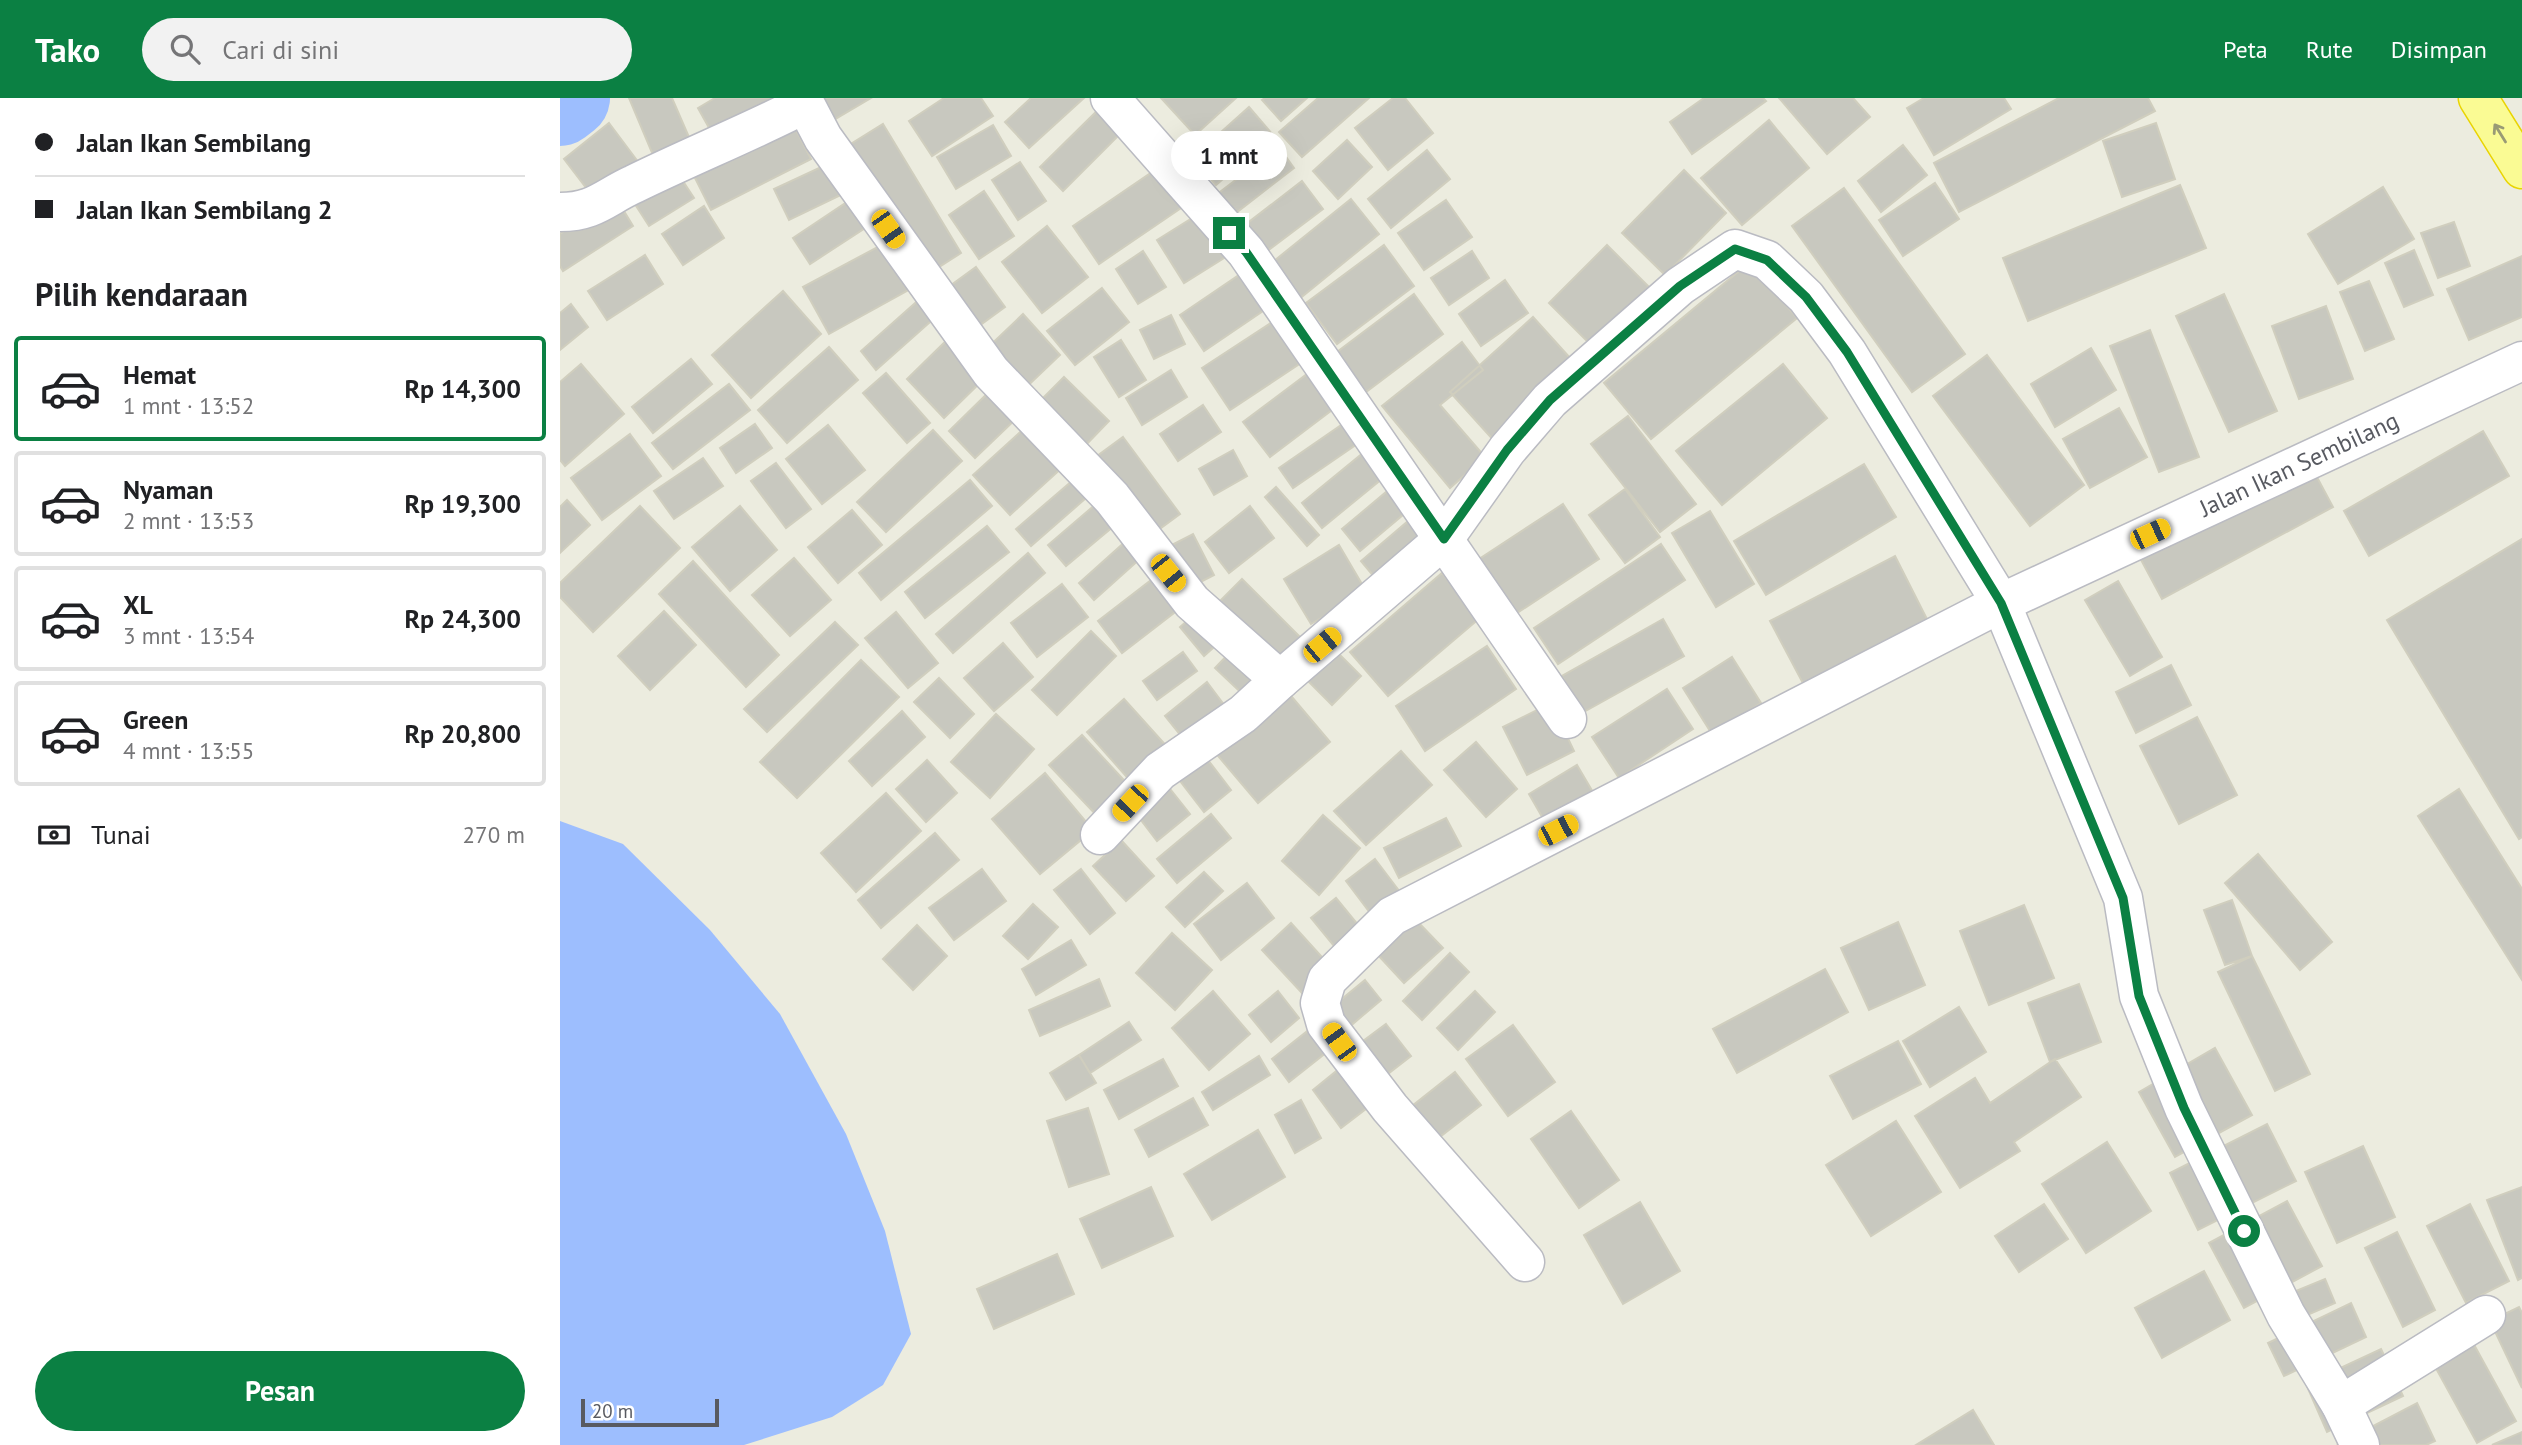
<!DOCTYPE html>
<html lang="id">
<head>
<meta charset="utf-8">
<style>
  :root { --surface:#fff; --page:#f2f2f2; --text:#202124; --muted:#757577; --line:#e0e0e0; --accent:#0b8043 }
  body { margin:0; font-family:"PT Sans",sans-serif; background:var(--page); color:var(--text); height:100vh; display:flex; flex-direction:column; font-size:26px; white-space:nowrap }
  * { box-sizing:border-box; margin:0 }
  p { font-size:23px; color:var(--muted) }
  .icon { flex:none; width:38px; height:38px; fill:none; stroke:currentColor; stroke-width:2; stroke-linecap:round; stroke-linejoin:round }
  .map { position:relative; flex:1; overflow:hidden }
  .drawer { display:flex; flex-direction:column; background:var(--surface); width:560px }
  .drawer>* { flex:none }
  .hud { display:grid; align-content:center; height:154px; padding:0 35px; background:var(--surface) }
  .scale { position:absolute; left:21px; bottom:18px; width:138px; box-sizing:border-box; padding-left:7px; border:4px solid #585a61; border-top:0; font-size:19px; line-height:24px; white-space:nowrap; color:#585a61; -webkit-text-stroke:5px #fff; paint-order:stroke }
  .end { position:absolute; width:32px; height:32px; margin:-16px; border:9px solid #0b8043; background:#fff; box-shadow:0 0 0 4px #fff }
  .from { border-radius:50% }
  .bubble { position:absolute; height:49px; border-radius:24px; background:var(--surface); box-shadow:0 7px 28px #0002; font-size:23px; font-weight:600; line-height:49px; text-align:center }
  .car { position:absolute; width:21px; height:42px; margin:-21px -10px; border-radius:9px; box-shadow:0 0 5px 2px #0007; background:linear-gradient(#f5c518 24%,#345 0 40%,#f5c518 0 76%,#345 0 86%,#f5c518 0) }
  .hud b { display:flex; align-items:center; gap:24px; height:66px; font-size:26px }
  .hud b+b { border-top:2px solid var(--line) }
  .hud i { width:18px; height:18px; background:var(--text) }
  ul { padding:0; list-style:none }
  li { display:flex; align-items:center; gap:21px; height:105px; margin:0 14px 10px; padding:0 21px; border:4px solid var(--line); border-radius:7px }
  li div { flex:1 }
  li b { display:block; font-size:26px }
  li em { font-style:normal; font-weight:600 }
  li.on { border-color:var(--accent) }
  li>.icon { width:63px; height:63px; stroke-width:1.5 }
  h2 { padding:0 35px; font-size:32px; line-height:84px }
  .pay { display:flex; align-items:center; gap:18px; height:77px; padding:0 35px; font-size:26px }
  .pay p { margin-inline-start:auto }
  .button { display:flex; gap:14px; margin-top:auto; padding:14px 35px }
  .button a { flex:1; height:80px; border-radius:42px; background:var(--accent); color:#fff; font-size:28px; font-weight:600; line-height:80px; text-align:center }
  header { display:flex; align-items:center; gap:42px; box-sizing:border-box; height:98px; padding:0 35px; background:var(--accent); color:#fff }
  header strong { font-size:33px }
  nav { display:flex; gap:38px; margin-inline-start:auto; font-size:24px }
  .search { width:490px; height:63px; background:var(--page); display:flex; align-items:center; gap:18px; box-sizing:border-box; padding:0 24px; border-radius:38px; color:var(--muted); font-size:26px }
  main { display:flex; flex:1; min-height:0 }
  .map>svg:first-child { display:block }
</style>
</head>
<body>
<header>
<strong>Tako</strong>
<div class="search"><svg class="icon" aria-label="search" viewBox="0 0 24 24"><circle cx="10" cy="10" r="6"/><path d="M15 15l6 6"/></svg>Cari di sini</div>
<nav><a>Peta</a><a>Rute</a><a>Disimpan</a></nav>
</header>
<main>
<section class="drawer">
<div class="hud">
<b><i class="from"></i>Jalan Ikan Sembilang</b>
<b><i></i>Jalan Ikan Sembilang 2</b>
</div>
<h2>Pilih kendaraan</h2>
<ul>
<li class="on"><svg class="icon" aria-label="car" viewBox="0 0 24 24"><path d="M5 17H2v-5l4-1 3-4h7l3 4 3 1v5h-3M9 17h6M6 11h13"/><circle cx="7" cy="17" r="2"/><circle cx="17" cy="17" r="2"/></svg><div><b>Hemat</b><p>1 mnt · 13:52</p></div><em>Rp 14,300</em></li>
<li><svg class="icon" aria-label="car" viewBox="0 0 24 24"><path d="M5 17H2v-5l4-1 3-4h7l3 4 3 1v5h-3M9 17h6M6 11h13"/><circle cx="7" cy="17" r="2"/><circle cx="17" cy="17" r="2"/></svg><div><b>Nyaman</b><p>2 mnt · 13:53</p></div><em>Rp 19,300</em></li>
<li><svg class="icon" aria-label="car" viewBox="0 0 24 24"><path d="M5 17H2v-5l4-1 3-4h7l3 4 3 1v5h-3M9 17h6M6 11h13"/><circle cx="7" cy="17" r="2"/><circle cx="17" cy="17" r="2"/></svg><div><b>XL</b><p>3 mnt · 13:54</p></div><em>Rp 24,300</em></li>
<li><svg class="icon" aria-label="car" viewBox="0 0 24 24"><path d="M5 17H2v-5l4-1 3-4h7l3 4 3 1v5h-3M9 17h6M6 11h13"/><circle cx="7" cy="17" r="2"/><circle cx="17" cy="17" r="2"/></svg><div><b>Green</b><p>4 mnt · 13:55</p></div><em>Rp 20,800</em></li>
</ul>
<div class="pay"><svg class="icon" aria-label="cash" viewBox="0 0 24 24"><path d="M3 7h18v10H3z"/><circle cx="12" cy="12" r="2"/></svg>Tunai<p>270 m</p></div>
<div class="button"><a>Pesan</a></div>
</section>
<div class="map">
<svg width="1962" height="1347" viewBox="0 0 1962 1347">
  <rect width="100%" height="100%" fill="#ececdf"/>
  <path fill="#9dbefe" d="M0,723l63,23 87,86 70,84 66,120 39,97 26,103 -28,51 -51,32 -88,28h-184z"/>
  <g fill="none" stroke-linecap="round" stroke-linejoin="round">
    <path stroke="#9dbefe" stroke-width="82" d="M0,7l9,-7"/>
  </g>
  <path fill="#c8c8bf" stroke="#d0cebe" stroke-width="2" d="M69,0h43l23,53 -37,16z
    M155,0h76l-74,44 -19,-34z
    M250,0h61l-46,27z
    M384,0h37l12,18 -61,40 -23,-35z
    M471,0h53l-55,50 -24,-26z
    M601,0h75l-41,37z
    M705,0h42l-26,23 -19,-21z
    M758,0h51l-67,59 -23,-25z
    M833,0h12l28,35 -45,37 -33,-42z
    M1144,0h59l3,3 -74,53 -22,-32z
    M1219,0h74l17,19 -43,37z
    M1364,0h80l7,11 -77,46 -27,-47z
    M1499,0h89l7,13 -196,101 -25,-49z
    M544,6l22,24 -63,63 -23,-24z
    M689,9l24,28 -57,50 -24,-27z
    M230,20l21,41 -100,51 -20,-40z
    M1209,22l40,48 -67,57 -41,-47z
    M49,25l33,44 -45,35 -33,-43z
    M1596,25l19,56 -53,18 -19,-56z
    M323,26l78,129 -33,21 -79,-129z
    M433,27l18,31 -55,33 -19,-32z
    M787,42l25,27 -34,32 -25,-28z
    M1343,47l24,30 -46,37 -23,-31z
    M719,49l15,21 -62,48 -16,-21z
    M867,52l23,29 -59,49 -23,-29z
    M274,63l15,30 -60,29 -15,-31z
    M460,64l26,39 -28,19 -26,-40z
    M601,68l26,38 -88,60 -26,-38z
    M115,71l19,29 -45,28 -18,-28z
    M1124,72l42,43 -61,62 -43,-42z
    M742,83l21,28 -61,46 -21,-27z
    M1375,85l24,36 -56,37 -24,-36z
    M1620,87l26,63 -178,73 -25,-63z
    M1823,89l31,52 -76,45 -30,-50z
    M1284,90l121,166 -53,38 -120,-166z
    M424,93l30,45 -35,23 -30,-44z
    M296,98l17,27 -63,41 -17,-26z
    M56,100l17,28 -70,45 -3,-5v-32z
    M791,101l28,35 -86,70 -29,-35z
    M886,102l26,37 -48,33 -26,-37z
    M144,108l20,32 -41,27 -21,-31z
    M642,114l27,43 -45,28 -27,-43z
    M1894,124l16,44 -32,12 -17,-45z
    M487,128l41,51 -46,36 -40,-51z
    M327,144l25,46 -83,46 -26,-47z
    M824,147l30,41 -77,58 -31,-41z
    M1047,147l48,48 -58,58 -48,-48z
    M1854,152l19,45 -29,12 -19,-44z
    M583,153l23,36 -28,17 -22,-35z
    M912,153l17,27 -40,27 -18,-27z
    M85,157l18,29 -56,36 -19,-29z
    M1962,158v61l-53,23 -22,-51z
    M1190,164l47,56 -146,121 -47,-56z
    M416,169l29,40 -33,24 -29,-40z
    M682,175l24,36 -62,42 -24,-36z
    M945,182l23,33 -47,33 -22,-32z
    M1809,183l25,58 -29,12 -25,-59z
    M542,190l27,34 -54,43 -28,-34z
    M223,193l38,43 -70,64 -39,-43z
    M854,196l29,40 -81,61 -29,-40z
    M1664,196l53,117 -48,21 -53,-116z
    M362,199l16,18 -62,55 -15,-19z
    M11,206l17,23 -28,23v-37z
    M1766,208l27,73 -54,20 -27,-73z
    M463,216l37,41 -42,40 -37,-41z
    M611,217l14,29 -31,15 -14,-29z
    M973,219l47,52 -83,75 -47,-52z
    M714,223l27,42 -71,47 -28,-42z
    M1590,232l49,127 -40,15 -49,-126z
    M390,239l37,39 -43,42 -37,-39z
    M561,242l25,40 -27,17 -25,-40z
    M902,244l21,28 -43,35 45,52 -35,31 -68,-82z
    M269,249l29,33 -71,63 -29,-33z
    M1531,250l25,42 -61,37 -24,-43z
    M1427,257l97,130 -54,41 -97,-130z
    M131,261l21,25 -59,49 -21,-26z
    M21,266l43,50 -59,52 -5,-6v-78z
    M1223,266l44,54 -105,87 -46,-54z
    M611,272l16,27 -45,28 -16,-27z
    M751,273l25,36 -66,50 -27,-35z
    M326,275l44,50 -23,20 -44,-50z
    M504,279l45,44 -28,29 -45,-45z
    M169,286l21,26 -77,59 -21,-26z
    M436,287l26,28 -47,45 -26,-27z
    M643,307l18,27 -43,29 -18,-27z
    M1559,310l28,49 -57,31 -27,-49z
    M1068,318l68,88 -36,28 -69,-88z
    M790,321l13,21 -70,48 -14,-20z
    M195,326l17,24 -36,25 -16,-25z
    M268,327l37,45 -43,34 -36,-45z
    M468,327l36,41 -54,49 -37,-40z
    M373,332l29,31 -76,71 -29,-30z
    M1923,333l26,45 -140,80 -25,-45z
    M70,336l31,42 -59,44 -31,-42z
    M563,339l57,77 -30,22 -57,-77z
    M673,352l14,26 -33,19 -15,-26z
    M803,355l20,25 -61,50 -20,-25z
    M143,360l20,28 -49,33 -20,-28z
    M216,365l35,46 -25,19 -35,-47z
    M1304,366l32,53 -130,78 -32,-54z
    M1751,368l22,41 -171,92 -22,-41z
    M519,377l14,17 -62,54 -15,-17z
    M410,382l22,26 -111,94 -22,-27z
    M716,389l43,48 -12,11 -42,-49z
    M832,389l18,22 -50,42 -18,-22z
    M1065,391l35,48 -35,26 -36,-48z
    M543,400l18,22 -55,46 -18,-21z
    M7,402l23,25 -30,28v-46z
    M1003,406l36,55 -88,58 -35,-56z
    M80,408l40,42 -87,84 -33,-35v-14z
    M180,408l37,44 -47,41 -38,-44z
    M690,408l24,32 -45,35 -24,-31z
    M292,412l30,35 -44,38 -30,-36z
    M1150,413l44,73 -38,23 -44,-74z
    M854,418l15,17 -53,46 -15,-18z
    M427,428l22,26 -84,66 -20,-26z
    M633,436l21,41 -29,15 -21,-41z
    M1962,441v298l-3,2 -132,-219z
    M566,443l15,17 -47,42 -15,-17z
    M1101,446l24,36 -127,84 -24,-36z
    M779,447l27,46 -55,33 -27,-45z
    M468,455l17,20 -92,80 -17,-19z
    M1335,458l35,69 -124,64 -36,-68z
    M234,460l37,42 -41,36 -38,-41z
    M133,463l86,94 -33,32 -87,-93z
    M882,475l38,45 -92,78 -38,-44z
    M599,476l24,32 -61,47 -24,-32z
    M682,481l61,61 -30,31 -61,-62z
    M1558,483l44,76 -32,19 -45,-76z
    M502,486l26,33 -51,40 -26,-34z
    M104,513l32,34 -46,45 -32,-34z
    M336,514l42,51 -30,25 -43,-50z
    M637,514l24,29 -17,15 -24,-29z
    M1103,521l21,37 -102,57 -20,-37z
    M275,524l23,23 -91,87 -23,-23z
    M531,533l25,25 -59,59 -25,-25z
    M443,545l30,34 -39,34 -30,-33z
    M678,546l34,33 -22,24 -35,-33z
    M769,546l32,32 -29,29 -32,-32z
    M927,548l29,43 -91,62 -29,-45z
    M623,554l14,19 -40,29 -14,-19z
    M1172,559l29,46 -49,31 -29,-46z
    M301,562l38,37 -102,101 -37,-36z
    M1611,567l20,40 -55,28 -20,-41z
    M379,580l35,36 -24,24 -36,-36z
    M647,584l21,28 -42,32 -21,-26z
    M1107,591l26,40 -74,49 -27,-41z
    M726,592l44,52 -72,61 -45,-53z
    M564,601l46,51 -37,34 -46,-52z
    M991,605l23,48 -47,24 -24,-48z
    M342,613l23,26 -53,49 -23,-25z
    M436,616l38,35 -44,49 -39,-36z
    M1637,619l40,78 -58,29 -39,-78z
    M522,637l52,56 -32,30 -53,-56z
    M916,644l41,47 -31,28 -42,-47z
    M638,649l33,43 -27,22 -34,-44z
    M841,653l31,34 -66,60 -32,-34z
    M367,662l30,33 -31,29 -30,-33z
    M1017,667l17,29 -49,28 -16,-28z
    M485,675l48,57 -53,44 -48,-55z
    M607,687l23,29 -33,27 -23,-30z
    M1899,691l63,100v91l-104,-164z
    M326,695l35,38 -65,61 -35,-39z
    M651,716l20,24 -54,45 -20,-24z
    M763,717l37,33 -41,47 -37,-34z
    M886,720l15,28 -62,32 -15,-30z
    M375,735l24,27 -78,68 -23,-28z
    M561,742l33,36 -28,25 -33,-35z
    M1698,756l74,88 -32,28 -75,-87z
    M815,761l25,33 -29,22 -25,-33z
    M422,771l24,32 -52,39 -25,-32z
    M521,771l34,44 -25,21 -36,-44z
    M644,774l19,19 -38,36 -19,-20z
    M687,785l27,35 -53,42 -27,-36z
    M776,800l28,34 -25,20 -28,-34z
    M1672,802l20,56 -27,9 -21,-55z
    M473,806l25,23 -30,32 -25,-23z
    M1464,807l30,73 -65,27 -29,-74z
    M855,821l28,29 -39,35 -27,-29z
    M1338,824l27,63 -56,25 -28,-62z
    M731,825l39,43 -28,27 -40,-43z
    M357,827l30,31 -34,34 -30,-31z
    M612,835l40,37 -37,40 -39,-37z
    M511,842l15,25 -50,30 -14,-26z
    M890,855l19,19 -47,48 -19,-19z
    M1692,858l58,118 -35,17 -57,-119z
    M1265,871l23,43 -111,61 -24,-44z
    M539,881l11,27 -70,30 -11,-26z
    M805,882l16,20 -33,28 -17,-20z
    M1519,886l22,58 -51,20 -22,-59z
    M653,893l37,43 -41,36 -37,-42z
    M718,893l21,27 -28,24 -22,-27z
    M915,893l20,21 -37,38 -21,-22z
    M1399,909l27,45 -56,35 -27,-46z
    M569,924l12,18 -51,33 -11,-18z
    M826,926l25,32 -31,24 -25,-33z
    M755,927l17,23 -43,34 -17,-23z
    M953,927l42,57 -47,34 -42,-57z
    M1338,943l23,43 -68,35 -23,-43z
    M1655,950l37,67 -77,42 -36,-65z
    M519,957l17,28 -30,17 -16,-27z
    M699,958l11,19 -57,35 -11,-18z
    M603,961l15,27 -59,33 -15,-29z
    M1495,961l26,38 -67,45 6,9 -60,37 -45,-72 60,-38 15,25z
    M785,966l30,38 -34,26 -28,-38z
    M895,974l26,33 -49,38 -25,-33z
    M633,1000l15,27 -59,32 -14,-27z
    M741,1002l20,38 -26,15 -20,-38z
    M528,1010l21,66 -40,13 -22,-66z
    M1011,1013l48,69 -40,28 -48,-69z
    M1336,1023l45,71 -70,44 -45,-71z
    M1707,1026l29,57 -98,49 -28,-57z
    M698,1032l27,47 -73,43 -28,-46z
    M1547,1044l44,69 -65,42 -44,-69z
    M1803,1048l32,71 -58,26 -32,-71z
    M591,1089l22,49 -71,32 -22,-49z
    M1962,1089v91l-4,2 -31,-80z
    M1727,1103l35,65 -78,42 -35,-65z
    M1080,1104l40,69 -57,33 -39,-69z
    M1484,1106l24,35 -49,33 -24,-36z
    M1910,1106l39,77 -43,22 -39,-77z
    M1837,1134l38,78 -32,17 -38,-79z
    M497,1156l17,40 -80,35 -17,-40z
    M1644,1173l26,49 -68,38 -27,-50z
    M1765,1181l10,24 -60,26 -11,-25z
    M1791,1205l15,34 -82,39 -16,-33z
    M1959,1209l3,6v75l-32,-67z
    M1912,1243l44,80 -39,22 -44,-80z
    M1821,1251l22,47 -76,36 -21,-48z
    M1857,1305l18,38 -9,4h-89z
    M1413,1312l21,35h-78z
    M1962,1334v13h-30z"/>
  <g fill="none" stroke-linecap="round" stroke-linejoin="round">
    <defs>
      <g id="minor">
        <path d="M242,0l21,40 168,234 121,126 80,104 88,78 -37,34 -83,57 -60,64"/>
        <path d="M550,0l136,154 321,467"/>
        <path d="M0,114c35,0 45,-15 74,-28 51,-25 102,-46 153,-71l16,-13"/>
        <path d="M720,582l164,-141 63,-89 43,-50 130,-114 55,-37 32,11 39,37 41,55 154,251 122,295 16,98 45,112 102,207 55,90 19,40"/>
        <path id="s1" d="M965,1164l-135,-154 -64,-84 -6,-21 7,-23 65,-64 609,-313 521,-242"/>
        <path d="M1781,1307l145,-90"/>
      </g>
      <path id="trunk" d="M1918,0l44,71"/>
    </defs>
    <use href="#minor" stroke="#babbc2" stroke-width="41"/>
    <use href="#trunk" stroke="#e9d402" stroke-width="41"/>
    <use href="#minor" stroke="#fff" stroke-width="38"/>
    <use href="#trunk" stroke="#fafb94" stroke-width="38"/>
  </g>
  <defs><path id="oneway-shaft" d="M-6 0H5M1.5-3L5.5 0L1.5 3" fill="none" stroke-width="1.6" stroke-linecap="round" stroke-linejoin="round" transform="scale(1.75)"/></defs>
  <use stroke="#999a75" href="#oneway-shaft" transform="translate(1940 35) rotate(-122)"/>
  <g fill="none" stroke-linecap="round" stroke-linejoin="round">
    <path stroke="#0b8043" stroke-width="9" d="M669,135l17,19 198,287 63,-89 43,-50 130,-114 55,-37 32,11 39,37 41,55 154,251 122,295 16,98 45,112 60,123"/>
  </g>
  <g text-anchor="middle" stroke-width="5" stroke-linejoin="round" paint-order="stroke">
    <g font-size="24" fill="#585a61" stroke="#fff">
      <text dy="8" stroke="none"><textPath href="#s1" startOffset="1461">Jalan Ikan Sembilang</textPath></text>
    </g>
  </g>
</svg>
<div class="scale">20 m</div>
<i class="end from" style="left:1684px;top:1133px"></i>
<i class="end" style="left:669px;top:135px"></i>
<div class="bubble" style="left:611px;top:33px;width:116px">1 mnt</div>
<i class="car" style="left:328px;top:131px;rotate:145deg"></i>
<i class="car" style="left:1590px;top:436px;rotate:65deg"></i>
<i class="car" style="left:608px;top:475px;rotate:141deg"></i>
<i class="car" style="left:762px;top:547px;rotate:50deg"></i>
<i class="car" style="left:570px;top:705px;rotate:223deg"></i>
<i class="car" style="left:998px;top:732px;rotate:63deg"></i>
<i class="car" style="left:779px;top:944px;rotate:324deg"></i>
</div>
</main>
</body>
</html>
